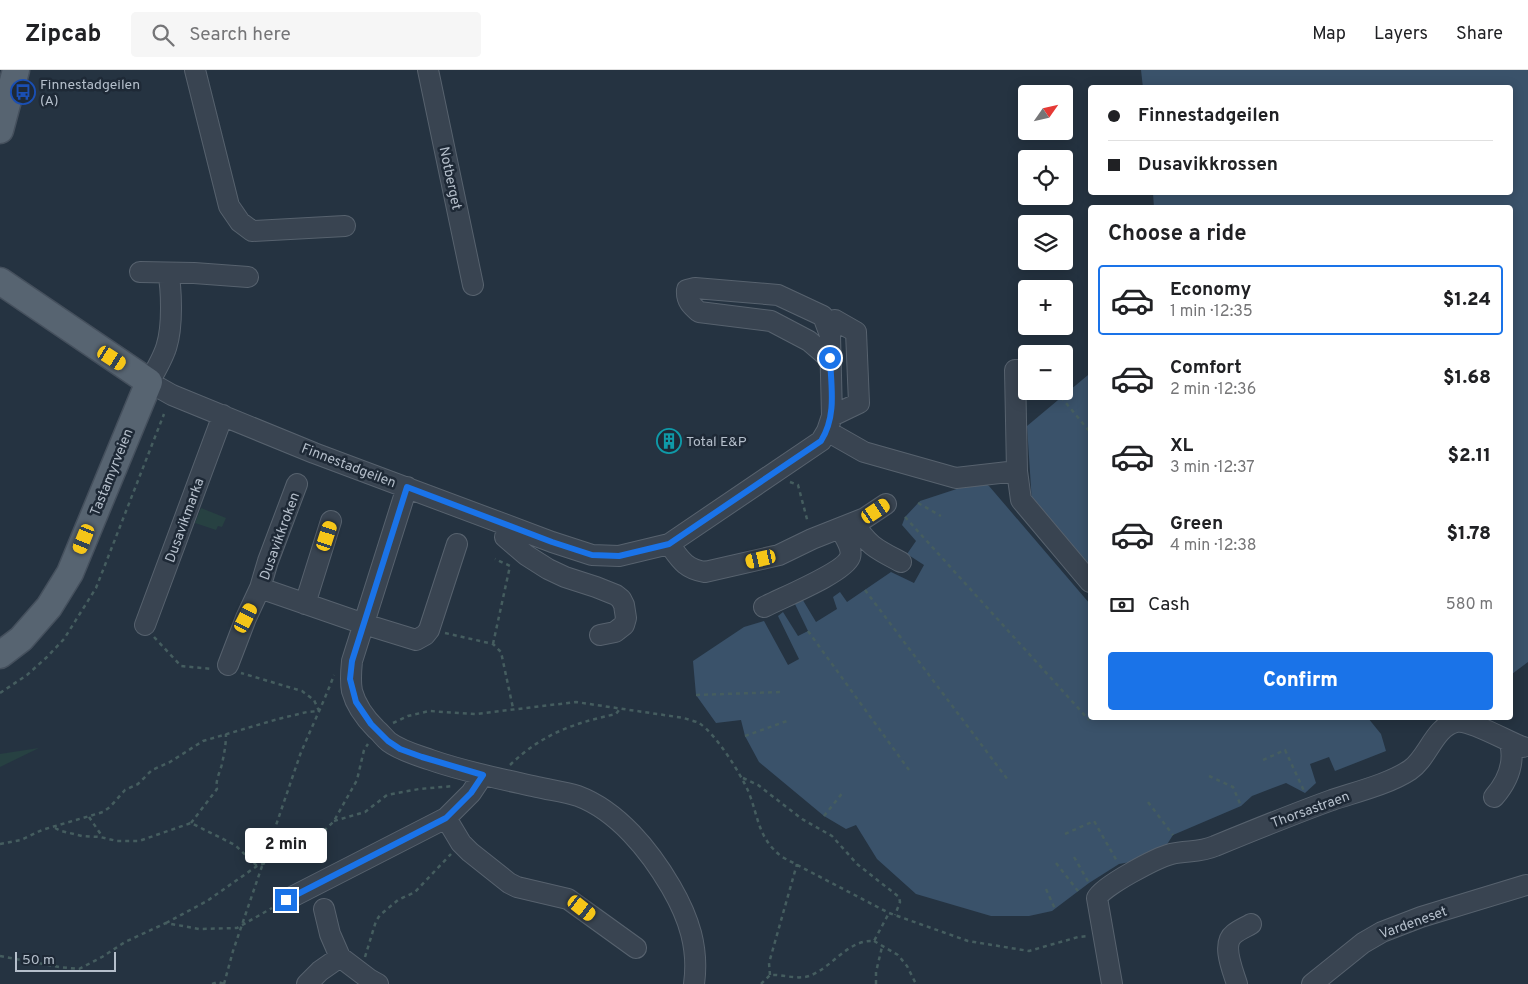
<!DOCTYPE html>
<html lang="en">
<head>
<meta charset="utf-8">
<style>
  :root { --surface:#fff; --page:#f6f6f6; --text:#202124; --muted:#757577; --line:#e0e0e0; --accent:#1a73e8 }
  body { margin:0; font-family:Overpass,sans-serif; background:var(--page); color:var(--text); height:100vh; display:flex; flex-direction:column; font-size:19px; white-space:nowrap }
  * { box-sizing:border-box; margin:0 }
  p { font-size:16px; color:var(--muted) }
  .icon { flex:none; width:28px; height:28px; fill:none; stroke:currentColor; stroke-width:2; stroke-linecap:round; stroke-linejoin:round }
  .map { position:relative; flex:1; overflow:hidden }
  .panel { position:absolute; left:1088px; top:135px; width:425px; height:515px; display:flex; flex-direction:column; background:var(--surface); border-radius:5px; box-shadow:0 2px 12px #0003 }
  .panel>* { flex:none }
  .guide { position:absolute; left:1088px; top:15px; width:425px; height:110px; border-radius:5px; box-shadow:0 2px 12px #0003; display:grid; align-content:center; height:110px; padding:0 20px; background:var(--surface) }
  .needle { width:32px; rotate:56deg }
  .controls { position:absolute; left:1018px; top:15px; display:grid; gap:10px }
  .controls a { display:grid; place-items:center; width:55px; height:55px; border-radius:5px; background:var(--surface); box-shadow:0 2px 12px #0003; font-size:25px }
  .scale { position:absolute; left:15px; bottom:12px; width:101px; box-sizing:border-box; padding-left:5px; border:2px solid #b5bfcb; border-top:0; font-size:14px; line-height:18px; white-space:nowrap; color:#b5bfcb; -webkit-text-stroke:4px #1e2936; paint-order:stroke }
  .end { position:absolute; width:22px; height:22px; margin:-11px; border:6px solid #1a73e8; background:#fff; box-shadow:0 0 0 2px #fff }
  .from { border-radius:50% }
  .bubble { position:absolute; height:35px; border-radius:5px; background:var(--surface); box-shadow:0 2px 12px #0003; font-size:16px; font-weight:800; line-height:35px; text-align:center }
  .car { position:absolute; width:15px; height:30px; margin:-15px -8px; border-radius:6px; box-shadow:0 0 4px 1px #0007; background:linear-gradient(#f5c518 24%,#345 0 40%,#f5c518 0 76%,#345 0 86%,#f5c518 0) }
  .guide b { display:flex; align-items:center; gap:18px; height:48px; font-size:19px }
  .guide b+b { border-top:1px solid var(--line) }
  .guide i { width:12px; height:12px; background:var(--text) }
  ul { padding:0; list-style:none }
  li { display:flex; align-items:center; gap:15px; height:70px; margin:0 10px 8px; padding:0 10px; border:2px solid transparent; border-radius:5px }
  li div { flex:1 }
  li b { display:block; font-size:19px }
  li em { font-style:normal; font-weight:800 }
  li.on { border-color:var(--accent) }
  li>.icon { width:45px; height:45px; stroke-width:1.5 }
  h2 { padding:0 20px; font-size:22px; line-height:60px }
  .pay { display:flex; align-items:center; gap:12px; height:55px; padding:0 20px; font-size:19px }
  .pay p { margin-inline-start:auto }
  .primary-button { display:flex; gap:10px; margin-top:auto; padding:10px 20px }
  .primary-button a { flex:1; height:58px; border-radius:5px; background:var(--accent); color:#fff; font-size:20px; font-weight:800; line-height:58px; text-align:center }
  header { display:flex; align-items:center; gap:30px; box-sizing:border-box; height:70px; padding:0 25px; background:var(--surface); border-bottom:1px solid var(--line) }
  header strong { font-size:24px }
  nav { display:flex; gap:28px; margin-inline-start:auto; font-size:18px }
  .search { width:350px; height:45px; background:var(--page); display:flex; align-items:center; gap:12px; box-sizing:border-box; padding:0 18px; border-radius:5px; color:var(--muted); font-size:19px }
  .map>svg:first-child { display:block }
</style>
</head>
<body>
<header>
<strong>Zipcab</strong>
<div class="search"><svg class="icon" aria-label="search" viewBox="0 0 24 24"><circle cx="10" cy="10" r="6"/><path d="M15 15l6 6"/></svg>Search here</div>
<nav><a>Map</a><a>Layers</a><a>Share</a></nav>
</header>
<div class="map">
<svg width="1528" height="914" viewBox="0 0 1528 914">
  <rect width="100%" height="100%" fill="#253341"/>
  <path fill="#274142" d="M201,438l25,10 -4,9 -4,-1 -2,4 -21,-7z
    M39,678l-39,19v-13z"/>
  <path fill="#3a526a" d="M1141,0h387v592l-16,12h-2v-466h-356l-1,-15 357,-1v-104h-367z
    M1088,305h2v194l-58,-66 -5,-77z
    M981,411l8,5 101,118v114h278l13,16 5,17 -51,20 -6,-14 -19,7 6,19 -11,10 -19,-10 -34,13 -11,10 -68,29 -7,11 -30,15 -17,3 -30,19 -37,28 -23,5h-38l-75,-22 -39,-35 -21,-34 -10,4 -22,-13 -65,-54 -14,-26 -4,-16 -25,3 -20,-28 -3,-34 51,-34 20,-6 24,44 11,-6 -21,-43 5,-4 15,24 10,-5 -14,-29 7,-5 15,25 21,-13 -4,-12 7,-5 7,10 44,-30 23,11 10,-18 -17,-11 9,-13 -14,-16 3,-8 15,-16z"/>
  <g fill="none" stroke-linecap="round" stroke-linejoin="round">
    <defs>
      <path id="minor" d="M195,0l34,136 11,16 12,9 93,-5
        M428,0l45,215
        M140,202l54,1 54,4
        M168,203c3,12 3,23 3,35 0,34 -5,45 -22,74l23,13 142,58 238,89 40,13 27,1 50,-12 152,-103 6,-10 5,-15 -2,-81 5,-15 21,12 3,71 -27,13
        M830,265l-7,-19 -45,-21 -83,-7 -8,2c-1,11 5,16 12,22l72,9 38,20 21,18
        M827,361l37,21 92,26 61,-7 -2,-101h11
        M1017,401l4,29 69,82
        M297,414l-29,77 -8,27 104,36 52,16 9,-5 4,-5 28,-86
        M407,417l-55,174c-1,10 -2,20 0,30 4,15 13,27 24,38 5,4 8,9 13,13 12,9 28,13 42,18 34,12 70,19 106,27 13,3 28,5 41,9 40,15 72,55 93,91 18,31 28,61 23,97
        M854,453c14,23 24,27 47,39
        M505,467l21,18 22,14 17,8 31,10 20,8 5,4 3,6 2,13 -2,7 -9,7 -15,3
        M669,474c11,15 16,25 36,28l74,-17 33,-16 53,-21 21,-14
        M305,534l26,-83
        M764,537c17,-9 80,-34 86,-50 3,-9 -6,-21 -10,-29
        M145,555l78,-210
        M228,595l18,-47 14,-30
        M1494,727c14,-16 21,-34 16,-54
        M446,748l15,25 9,9 39,31 8,4 51,12 68,49
        M286,830l160,-82 25,-25 12,-18
        M324,839l6,25 10,23
        M307,914l13,-13 20,-14 29,22 9,5
        M1112,914l-15,-86c6,-12 59,-40 74,-44 16,-4 28,-1 44,-8 39,-16 78,-32 117,-46 24,-8 57,-16 78,-30 18,-12 24,-43 46,-48 14,-3 52,20 67,25
        M1237,914c-4,-13 -16,-40 -3,-50 5,-4 12,-7 17,-10
        M1312,914l51,-41 19,-11 39,-15 105,-32"/>
      <path id="major" d="M0,60l16,-60
        M0,211l149,101 -79,191 -21,34 -28,32 -21,16"/>
    </defs>
    <use href="#minor" stroke="#57626e" stroke-width="22"/>
    <use href="#major" stroke="#45505d" stroke-width="29"/>
    <path stroke="#455d5f" stroke-width="2.5" stroke-dasharray="4 4" stroke-linecap="butt" d="M1061,327l29,35
      M790,412l8,3 10,38
      M918,433l23,13
      M905,447l184,203
      M865,520l143,190
      M808,561l101,139
      M445,563l48,11 8,8 12,56
      M154,567l27,29 32,3
      M493,574l17,-78 -15,-7
      M0,623l27,-18 20,-18 17,-18 32,-51 68,-174
      M696,625l85,-3
      M393,653l15,-7 21,-5 47,3 100,-12 108,16c5,2 11,3 15,5 17,11 42,51 50,70 10,26 9,45 33,64l107,56 79,28 61,10 49,-14 11,-1
      M745,666l42,-15
      M1263,690l22,-10 20,43
      M510,695c32,-31 64,-42 106,-51l3,-4
      M1209,706l24,11 8,19
      M743,708l15,7 44,34 30,17 25,28 42,33 1,5 -5,13
      M1148,732l25,33
      M824,746l20,-25
      M89,747l13,19
      M334,751l31,-9 22,-17 32,-6 35,-3
      M191,753l26,-34c-2,-8 3,-17 5,-25 2,-10 4,-19 4,-30
      M55,758l6,3 21,5 18,1 17,4h22l52,-18 44,22 22,21
      M1065,764l29,-13 24,42
      M0,774l21,-4 21,-10 61,-18 7,-5 15,-17 13,-6 14,-14 18,-8 33,-21 75,-22 29,-7 12,-1 -5,-11 -12,-9 -61,-18
      M1074,787l15,26
      M1056,793l22,28
      M1046,819l9,20
      M166,853l41,-22 50,-35 31,-11 24,-13 8,-7 14,-14 23,-41 7,-30 4,-6
      M874,871l24,14 9,11 9,18
      M0,886l59,11 20,2 23,-12 23,-15 41,-19 33,6 38,-1 35,-20
      M365,887l11,-36 4,-6 18,-15 17,-8 36,-38
      M770,905l-1,-12 28,-99
      M212,914l6,-2 6,2
      M224,914l9,-33 67,-196c11,-27 24,-53 34,-80
      M761,914l9,-9c12,-1 26,5 39,1 23,-8 39,-37 65,-35l15,-28
      M876,914v-12l6,-25"/>
    <use href="#minor" stroke="#394451" stroke-width="20"/>
    <use href="#major" stroke="#576471" stroke-width="26"/>
  </g>
  <g fill="none" stroke-linecap="round" stroke-linejoin="round">
    <path stroke="#1a73e8" stroke-width="6" d="M286,830l160,-82 25,-25 12,-18 -61,-18 -22,-8 -12,-8 -17,-17 -15,-22 -6,-23 2,-18 55,-174 145,55 40,13 27,1 50,-12 152,-103c16,-25 10,-55 9,-83"/>
  </g>
  <defs>
    <symbol id="bus-ring" viewBox="-11 -11 22 22"><circle r="9.5" fill="#1e2936" stroke="#1a4fb4" stroke-width="1.5"/><path d="M-5-6H5V4H4V6H2V4H-2V6H-4V4H-5ZM-3.5-4V0h7V-4ZM-3.5 1.2v1.5H-2V1.2ZM2 1.2v1.5H3.5V1.2Z" fill="#1a4fb4"/></symbol>
    <symbol id="building-ring" viewBox="-11 -11 22 22"><circle r="9.5" fill="#1e2936" stroke="#0f9aa8" stroke-width="1.5"/><path d="M-4-6H4V6H1V3H-1V6H-4ZM-2.5-4.3h1.7v1.8h-1.7ZM.8-4.3h1.7v1.8H.8ZM-2.5-1h1.7V.8h-1.7ZM.8-1h1.7V.8H.8Z" fill="#0f9aa8"/></symbol>
  </defs>
  <g fill-rule="evenodd">
    <use href="#bus-ring" x="9" y="8" width="28" height="28"/>
    <use href="#building-ring" x="655" y="357" width="28" height="28"/>
  </g>
  <g text-anchor="middle" stroke-width="5" stroke-linejoin="round" paint-order="stroke">
    <g font-size="14" fill="#b5bfcb" stroke="#1e2936" text-anchor="start">
      <text x="40" y="19">Finnestadgeilen<tspan x="40" dy="16">(A)</tspan></text>
      <text x="686" y="376">Total E&amp;P</text>
    </g>
    <g font-size="14" fill="#b5bfcb" stroke="#1e2936">
      <text transform="translate(451 108) rotate(78)" y="5">Notberget</text>
      <text transform="translate(349 395) rotate(21)" y="5">Finnestadgeilen</text>
      <text transform="translate(111 402) rotate(-68)" y="5">Tastamyrveien</text>
      <text transform="translate(184 450) rotate(-70)" y="5">Dusavikmarka</text>
      <text transform="translate(279 466) rotate(-70)" y="5">Dusavikkroken</text>
      <text transform="translate(1310 739) rotate(-20)" y="5">Thorsastraen</text>
      <text transform="translate(1413 852) rotate(-20)" y="5">Vardeneset</text>
    </g>
  </g>
</svg>
<div class="controls">
<a><svg class="needle" viewBox="-14 -14 28 28"><path d="M0-13l5 13h-10z" fill="#e53935"/><path d="M0 13l5-13h-10z" fill="#757577"/></svg></a>
<a><svg class="icon" aria-label="locate" viewBox="0 0 24 24"><circle cx="12" cy="12" r="6"/><path d="M12 2v4M12 18v4M2 12h4M18 12h4"/></svg></a>
<a><svg class="icon" aria-label="layers" viewBox="0 0 24 24"><path d="M12 4l9 5-9 5-9-5zM3 14l9 5 9-5"/></svg></a>
<a>+</a>
<a>−</a>
</div>
<div class="scale">50 m</div>
<i class="end from" style="left:830px;top:288px"></i>
<i class="end" style="left:286px;top:830px"></i>
<div class="bubble" style="left:245px;top:758px;width:82px">2 min</div>
<i class="car" style="left:112px;top:288px;rotate:123deg"></i>
<i class="car" style="left:876px;top:441px;rotate:56deg"></i>
<i class="car" style="left:327px;top:466px;rotate:18deg"></i>
<i class="car" style="left:84px;top:469px;rotate:202deg"></i>
<i class="car" style="left:761px;top:489px;rotate:257deg"></i>
<i class="car" style="left:246px;top:548px;rotate:27deg"></i>
<i class="car" style="left:582px;top:838px;rotate:128deg"></i>
<div class="guide">
<b><i class="from"></i>Finnestadgeilen</b>
<b><i></i>Dusavikkrossen</b>
</div>
<section class="panel">
<h2>Choose a ride</h2>
<ul>
<li class="on"><svg class="icon" aria-label="car" viewBox="0 0 24 24"><path d="M5 17H2v-5l4-1 3-4h7l3 4 3 1v5h-3M9 17h6M6 11h13"/><circle cx="7" cy="17" r="2"/><circle cx="17" cy="17" r="2"/></svg><div><b>Economy</b><p>1 min · 12:35</p></div><em>$1.24</em></li>
<li><svg class="icon" aria-label="car" viewBox="0 0 24 24"><path d="M5 17H2v-5l4-1 3-4h7l3 4 3 1v5h-3M9 17h6M6 11h13"/><circle cx="7" cy="17" r="2"/><circle cx="17" cy="17" r="2"/></svg><div><b>Comfort</b><p>2 min · 12:36</p></div><em>$1.68</em></li>
<li><svg class="icon" aria-label="car" viewBox="0 0 24 24"><path d="M5 17H2v-5l4-1 3-4h7l3 4 3 1v5h-3M9 17h6M6 11h13"/><circle cx="7" cy="17" r="2"/><circle cx="17" cy="17" r="2"/></svg><div><b>XL</b><p>3 min · 12:37</p></div><em>$2.11</em></li>
<li><svg class="icon" aria-label="car" viewBox="0 0 24 24"><path d="M5 17H2v-5l4-1 3-4h7l3 4 3 1v5h-3M9 17h6M6 11h13"/><circle cx="7" cy="17" r="2"/><circle cx="17" cy="17" r="2"/></svg><div><b>Green</b><p>4 min · 12:38</p></div><em>$1.78</em></li>
</ul>
<div class="pay"><svg class="icon" aria-label="cash" viewBox="0 0 24 24"><path d="M3 7h18v10H3z"/><circle cx="12" cy="12" r="2"/></svg>Cash<p>580 m</p></div>
<div class="primary-button"><a>Confirm</a></div>
</section>
</div>
</body>
</html>
